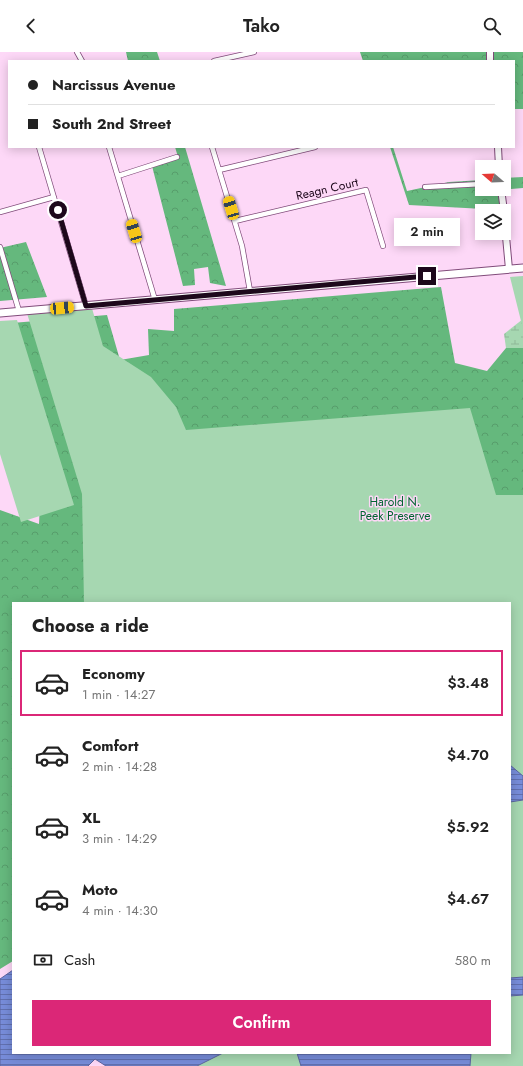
<!DOCTYPE html>
<html lang="en">
<head>
<meta charset="utf-8">
<style>
  :root { --surface:#fff; --page:#f6f6f6; --text:#222; --muted:#767676; --line:#e0e0e0; --accent:#db2777 }
  body { margin:0; font-family:Jost,sans-serif; background:var(--page); color:var(--text); height:100vh; display:flex; flex-direction:column; font-size:15px; white-space:nowrap }
  * { box-sizing:border-box; margin:0 }
  p { font-size:13px; color:var(--muted) }
  .icon { flex:none; width:22px; height:22px; fill:none; stroke:currentColor; stroke-width:2; stroke-linecap:round; stroke-linejoin:round }
  .map { position:relative; flex:1; overflow:hidden }
  .drawer { position:absolute; left:12px; top:550px; width:499px; height:452px; display:flex; flex-direction:column; background:var(--surface); border-radius:0px; box-shadow:0 2px 10px #0003 }
  .drawer>* { flex:none }
  .hud { position:absolute; left:8px; top:8px; width:507px; height:88px; border-radius:0px; box-shadow:0 2px 10px #0003; display:grid; align-content:center; height:88px; padding:0 20px; background:var(--surface) }
  .needle { width:26px; rotate:289deg }
  .controls { position:absolute; left:475px; top:108px; display:grid; gap:8px }
  .controls a { display:grid; place-items:center; width:36px; height:36px; border-radius:0px; background:var(--surface); box-shadow:0 2px 10px #0003; font-size:20px }
  .end { position:absolute; width:18px; height:18px; margin:-9px; border:5px solid #1d081b; background:#fff; box-shadow:0 0 0 2px #fff }
  .from { border-radius:50% }
  .bubble { position:absolute; height:28px; border-radius:0px; background:var(--surface); box-shadow:0 2px 10px #0003; font-size:13px; font-weight:600; line-height:28px; text-align:center }
  .car { position:absolute; width:12px; height:24px; margin:-12px -6px; border-radius:5px; box-shadow:0 0 3px 1px #0007; background:linear-gradient(#f5c518 24%,#345 0 40%,#f5c518 0 76%,#345 0 86%,#f5c518 0) }
  .hud b { display:flex; align-items:center; gap:14px; height:38px; font-size:15px }
  .hud b+b { border-top:1px solid var(--line) }
  .hud i { width:10px; height:10px; background:var(--text) }
  ul { padding:0; list-style:none }
  li { display:flex; align-items:center; gap:12px; height:66px; margin:0 8px 6px; padding:0 12px; border:2px solid transparent; border-radius:0px }
  li div { flex:1 }
  li b { display:block; font-size:15px }
  li em { font-style:normal; font-weight:600 }
  li.active { border-color:var(--accent) }
  li>.icon { width:36px; height:36px; stroke-width:1.5 }
  h2 { padding:0 20px; font-size:18px; line-height:48px }
  .pay { display:flex; align-items:center; gap:10px; height:44px; padding:0 20px; font-size:15px }
  .pay p { margin-inline-start:auto }
  .primary-button { display:flex; gap:8px; margin-top:auto; padding:8px 20px }
  .primary-button a { flex:1; height:46px; border-radius:0px; background:var(--accent); color:#fff; font-size:16px; font-weight:600; line-height:46px; text-align:center }
  header { display:flex; justify-content:space-between; align-items:center; height:52px; padding:0 20px; background:var(--surface); font-size:18px; font-weight:600 }
  .map>svg:first-child { display:block }
</style>
</head>
<body>
<header><svg class="icon" aria-label="back" viewBox="0 0 24 24"><path d="M15 5l-7 7 7 7"/></svg>Tako<svg class="icon" aria-label="search" viewBox="0 0 24 24"><circle cx="10" cy="10" r="6"/><path d="M15 15l6 6"/></svg></header>
<div class="map">
<svg width="523" height="1014" viewBox="0 0 523 1014">
  <defs>
    <pattern id="forest-crowns" width="20" height="18" patternUnits="userSpaceOnUse"><rect width="20" height="18" fill="#65b87d"/><path d="M2 6a3 3 0 1 1 6 0M12 15a3 3 0 1 1 6 0" fill="none" stroke="#579d6b"/></pattern>
    <pattern id="wetland-marsh" width="20" height="14" patternUnits="userSpaceOnUse"><rect width="20" height="14" fill="#a6d7b1"/><path d="M1 5h8M5 5V1M11 12h8M15 12V8" fill="none" stroke="#8eb798"/></pattern>
    <pattern id="water-rules" width="6" height="5" patternUnits="userSpaceOnUse"><rect width="6" height="5" fill="#778cd9"/><path d="M0 2.5h6" fill="none" stroke="#6170af"/></pattern>
  </defs>
  <rect width="100%" height="100%" fill="#fdd8f7"/>
  <path fill="url(#forest-crowns)" d="M126,0h31l3,9h-32z
    M360,0h163v57h-9v-48h-151z
    M175,95h10l41,139 -16,-3 -2,-16 -14,2 1,16 -12,1 -31,-120 26,-9z
    M390,95h3l14,44 42,-9 33,-2v9h22v-11l19,-1v11l-22,2 2,20 -94,-5z
    M26,190l21,55 -47,4v-53z
    M441,235l14,76 32,8 19,-23h17v151l-379,104h-131v358l-13,8v-459l39,14 5,-107 -44,-93 107,-9 13,45 29,-5 -1,-26 26,2v-22z"/>
  <path fill="url(#wetland-marsh)" d="M523,267v29h-17l-2,-14z"/>
  <path fill="#a6d7b1" d="M523,224v53l-13,-52z
    M91,253l12,41 48,31 25,30 10,23 284,-22 26,87h27v571h-62l-2,-13h51v-450h-426l-2,-109 -56,-184z
    M17,268l57,185 -53,17 -21,-68v-133z
    M215,1001h86l7,13h-118z"/>
  <path fill="url(#water-rules)" stroke="#5c64a0" d="M510,713l13,11v24l-13,2z
    M13,918v83h210l-26,13h-91l-11,-7 -7,7h-88v-87z
    M523,925v18l-13,1v-18z
    M297,1001h174l-1,13h-169z"/>
  <g fill="none" stroke-linecap="round" stroke-linejoin="round">
    <defs>
      <path id="street" d="M77,0l5,9
        M214,9l40,-9
        M39,95l47,159
        M109,95l46,153
        M212,95l30,99 8,45
        M219,118l96,-23
        M118,124l59,-19
        M425,135l57,-3
        M0,160l54,-15
        M235,169l131,-31 17,56
        M0,195l19,64"/>
      <path id="secondary" d="M490,0v9
        M498,95l1,20
        M501,137l3,22
        M504,163l5,54"/>
      <path id="primary" d="M0,261l523,-45"/>
    </defs>
    <use href="#street" stroke="#804b7a" stroke-width="6"/>
    <use href="#secondary" stroke="#804b7a" stroke-width="8"/>
    <use href="#primary" stroke="#804b7a" stroke-width="9"/>
    <use href="#street" stroke="#fff" stroke-width="4.5"/>
    <use href="#secondary" stroke="#fff" stroke-width="6"/>
    <use href="#primary" stroke="#fff" stroke-width="7"/>
  </g>
  <g fill="none" stroke-linecap="round" stroke-linejoin="round">
    <path stroke="#1d081b" stroke-width="5" d="M58,158l28,96 341,-30"/>
  </g>
  <g text-anchor="middle" stroke-width="3" stroke-linejoin="round" paint-order="stroke">
    <g font-size="12" fill="#1d081b" stroke="#fdd8f7">
      <text transform="translate(327 137) rotate(-13)" y="4">Reagn Court</text>
    </g>
    <g font-size="12" fill="#006530" stroke="#fdd8f7">
      <text x="395" y="454">Harold N.<tspan x="395" dy="14">Peek Preserve</tspan></text>
    </g>
  </g>
</svg>
<div class="controls">
<a><svg class="needle" viewBox="-14 -14 28 28"><path d="M0-13l5 13h-10z" fill="#e53935"/><path d="M0 13l5-13h-10z" fill="#767676"/></svg></a>
<a><svg class="icon" aria-label="layers" viewBox="0 0 24 24"><path d="M12 4l9 5-9 5-9-5zM3 14l9 5 9-5"/></svg></a>
</div>
<i class="end from" style="left:58px;top:158px"></i>
<i class="end" style="left:427px;top:224px"></i>
<div class="bubble" style="left:394px;top:166px;width:66px">2 min</div>
<i class="car" style="left:231px;top:156px;rotate:343deg"></i>
<i class="car" style="left:134px;top:179px;rotate:343deg"></i>
<i class="car" style="left:62px;top:256px;rotate:85deg"></i>
<div class="hud">
<b><i class="from"></i>Narcissus Avenue</b>
<b><i></i>South 2nd Street</b>
</div>
<section class="drawer">
<h2>Choose a ride</h2>
<ul>
<li class="active"><svg class="icon" aria-label="car" viewBox="0 0 24 24"><path d="M5 17H2v-5l4-1 3-4h7l3 4 3 1v5h-3M9 17h6M6 11h13"/><circle cx="7" cy="17" r="2"/><circle cx="17" cy="17" r="2"/></svg><div><b>Economy</b><p>1 min · 14:27</p></div><em>$3.48</em></li>
<li><svg class="icon" aria-label="car" viewBox="0 0 24 24"><path d="M5 17H2v-5l4-1 3-4h7l3 4 3 1v5h-3M9 17h6M6 11h13"/><circle cx="7" cy="17" r="2"/><circle cx="17" cy="17" r="2"/></svg><div><b>Comfort</b><p>2 min · 14:28</p></div><em>$4.70</em></li>
<li><svg class="icon" aria-label="car" viewBox="0 0 24 24"><path d="M5 17H2v-5l4-1 3-4h7l3 4 3 1v5h-3M9 17h6M6 11h13"/><circle cx="7" cy="17" r="2"/><circle cx="17" cy="17" r="2"/></svg><div><b>XL</b><p>3 min · 14:29</p></div><em>$5.92</em></li>
<li><svg class="icon" aria-label="car" viewBox="0 0 24 24"><path d="M5 17H2v-5l4-1 3-4h7l3 4 3 1v5h-3M9 17h6M6 11h13"/><circle cx="7" cy="17" r="2"/><circle cx="17" cy="17" r="2"/></svg><div><b>Moto</b><p>4 min · 14:30</p></div><em>$4.67</em></li>
</ul>
<div class="pay"><svg class="icon" aria-label="cash" viewBox="0 0 24 24"><path d="M3 7h18v10H3z"/><circle cx="12" cy="12" r="2"/></svg>Cash<p>580 m</p></div>
<div class="primary-button"><a>Confirm</a></div>
</section>
</div>
</body>
</html>
